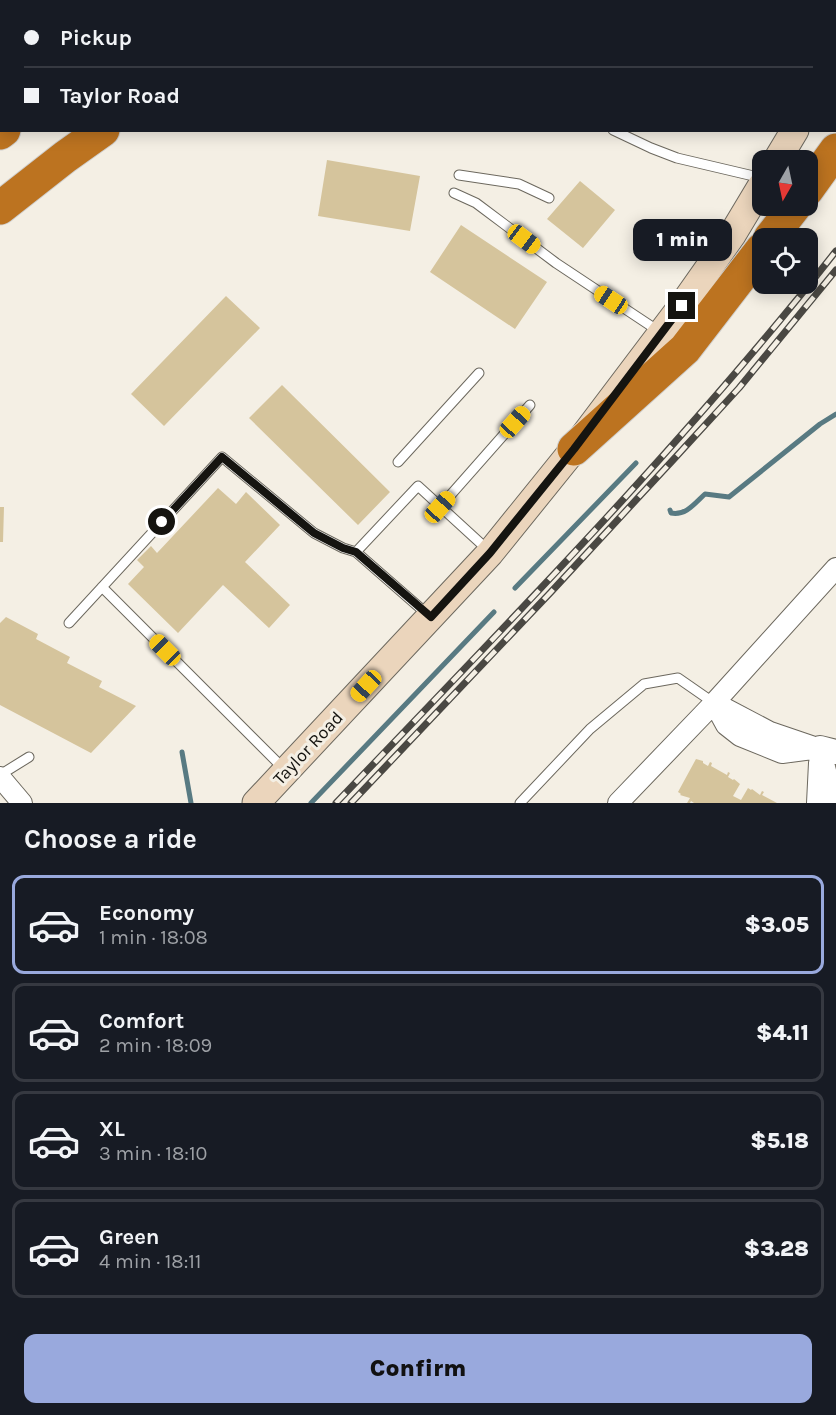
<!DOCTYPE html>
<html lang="en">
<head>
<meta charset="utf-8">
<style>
  :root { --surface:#171b24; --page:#242831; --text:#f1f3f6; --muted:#9ea1a6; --line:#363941; --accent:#99a9dd }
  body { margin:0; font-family:Karla,sans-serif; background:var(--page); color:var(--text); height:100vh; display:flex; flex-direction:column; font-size:22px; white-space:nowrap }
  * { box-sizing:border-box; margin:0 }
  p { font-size:20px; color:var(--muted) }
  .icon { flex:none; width:33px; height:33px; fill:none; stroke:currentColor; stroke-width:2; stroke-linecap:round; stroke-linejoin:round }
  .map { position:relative; height:803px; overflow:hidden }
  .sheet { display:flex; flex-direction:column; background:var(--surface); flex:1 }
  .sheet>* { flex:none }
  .hud { position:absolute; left:0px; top:0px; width:837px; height:132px; box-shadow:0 3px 15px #0003; display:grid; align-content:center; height:132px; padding:0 24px; background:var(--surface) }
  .needle { width:39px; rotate:189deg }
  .fabs { position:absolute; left:752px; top:150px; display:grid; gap:12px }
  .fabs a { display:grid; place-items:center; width:66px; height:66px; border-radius:12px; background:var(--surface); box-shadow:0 3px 15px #0003; font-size:30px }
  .end { position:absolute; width:27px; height:27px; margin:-14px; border:8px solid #151410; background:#fff; box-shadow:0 0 0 3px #fff }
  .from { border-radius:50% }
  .bubble { position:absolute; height:42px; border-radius:12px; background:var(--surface); box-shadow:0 3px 15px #0003; font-size:20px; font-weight:800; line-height:42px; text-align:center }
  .car { position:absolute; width:18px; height:36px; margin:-18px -9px; border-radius:8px; box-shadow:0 0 4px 2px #0007; background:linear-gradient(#f5c518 24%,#345 0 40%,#f5c518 0 76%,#345 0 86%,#f5c518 0) }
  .hud b { display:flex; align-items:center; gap:21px; height:57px; font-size:22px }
  .hud b+b { border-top:2px solid var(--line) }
  .hud i { width:15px; height:15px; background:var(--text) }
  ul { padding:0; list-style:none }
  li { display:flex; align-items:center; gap:18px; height:99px; margin:0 12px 9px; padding:0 12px; border:3px solid var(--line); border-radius:12px }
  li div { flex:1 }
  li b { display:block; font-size:22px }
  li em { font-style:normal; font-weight:800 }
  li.selected { border-color:var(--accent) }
  li>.icon { width:54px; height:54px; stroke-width:1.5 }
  h2 { padding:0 24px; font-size:27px; line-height:72px }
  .action { display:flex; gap:12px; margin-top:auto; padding:12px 24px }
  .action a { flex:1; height:69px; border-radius:12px; background:var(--accent); color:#111; font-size:24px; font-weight:800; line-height:69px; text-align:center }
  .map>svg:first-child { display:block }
</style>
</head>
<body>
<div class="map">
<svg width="836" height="803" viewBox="0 0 836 803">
  <rect width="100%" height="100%" fill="#f4efe4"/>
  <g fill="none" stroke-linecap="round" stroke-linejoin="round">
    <path stroke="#587a82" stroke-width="5" d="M801,2v-2
      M670,510l1,3c15,3 24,-10 34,-19l24,3 91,-73 16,-10
      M515,588l121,-125
      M182,752l9,51
      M311,803l183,-191"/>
  </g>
  <path fill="#d5c49c" d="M327,160l93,16 -10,55 -92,-15z
    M580,181l35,29 -32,38 -36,-29z
    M461,225l86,57 -32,47 -85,-57z
    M226,296l34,32 -96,98 -33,-32z
    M282,385l108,107 -32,33 -109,-107z
    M218,488l18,16 10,-12 34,33 -35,37 45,43 -21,23 -46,-43 -45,48 -50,-49 16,-17 -7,-7 14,-14 6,7z
    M0,507h4l-1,35h-3z
    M6,617l32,17 -2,5 34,18 -3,6 35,18 -3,6 37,19 -45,47 -91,-48v-82z
    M696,759l7,2v2l5,3 2,-4 2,1 -1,3 16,9 1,-3 2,1 -2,4 5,3 1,-1 6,5 -7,12 8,4 7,-12 3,2 1,-1 8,6 2,-4 2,1 -2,3 15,8h-83l-3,-2 -1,2h-3l3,-5 -10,-3 1,-1 -3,-2z"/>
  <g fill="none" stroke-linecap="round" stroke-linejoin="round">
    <defs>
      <path id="service" d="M613,130l38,18 26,10 85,20
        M459,175l60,9 30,14
        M454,193l22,10 80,60 104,69
        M398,462l81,-89
        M440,507l90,-102
        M356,552l62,-66 71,65
        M102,587l183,183
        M69,623l153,-166 92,76 29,15 13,4 71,62
        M0,775l29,-18
        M520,803l70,-74 54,-45 34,-6 36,25"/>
      <path id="minor" d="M714,703l12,22 14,11 42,17 38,-5
        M715,703l55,29 44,15
        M820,748l12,46v9
        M0,777l22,26
        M618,803l96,-100 122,-135
        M817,803l2,-40"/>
      <path id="tertiary" d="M820,748l16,4"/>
      <path id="secondary" d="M836,55v-1
        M777,160l18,-30
        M256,803l234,-250 84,-104 108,-143 50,-71 30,-50"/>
      <path id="motorway" d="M126,2l3,-2
        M258,2l2,-2
        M0,74l2,-1
        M0,133l4,-3
        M807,190l29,-40
        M0,208l65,-51 38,-27
        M770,238l25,-32
        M574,449l111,-100 77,-100"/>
    </defs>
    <use href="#service" stroke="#6c685e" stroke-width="11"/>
    <use href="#minor" stroke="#6c685e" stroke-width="22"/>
    <use href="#tertiary" stroke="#6c685e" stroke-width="26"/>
    <use href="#secondary" stroke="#6c685e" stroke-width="29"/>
    <use href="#motorway" stroke="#d0d0cf" stroke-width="35"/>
    <use href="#service" stroke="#fff" stroke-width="9"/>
    <use href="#minor" stroke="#fff" stroke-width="20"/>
    <use href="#tertiary" stroke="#fff" stroke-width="24"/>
    <use href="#secondary" stroke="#ebd5bc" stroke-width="27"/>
    <use href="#motorway" stroke="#bc7320" stroke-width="33"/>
    <defs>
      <path id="rail" d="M336,803c172,-180 346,-357 500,-552
        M351,803l200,-211 122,-132 66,-72 97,-118"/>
    </defs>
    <use href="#rail" stroke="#4a4843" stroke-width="7"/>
    <use href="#rail" stroke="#f4efe4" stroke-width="4.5" stroke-dasharray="14" stroke-linecap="butt"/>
  </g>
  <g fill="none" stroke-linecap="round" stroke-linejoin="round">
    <path stroke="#151410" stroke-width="8" d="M162,522l60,-65 92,76 29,15 13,4 75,65 59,-64 84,-104 108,-143"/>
  </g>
  <g text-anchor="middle" stroke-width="6" stroke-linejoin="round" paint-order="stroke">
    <g font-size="18" fill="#151410" stroke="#f4efe4">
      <text transform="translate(308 748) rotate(-47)" y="6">Taylor Road</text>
    </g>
  </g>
</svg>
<div class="fabs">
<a><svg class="needle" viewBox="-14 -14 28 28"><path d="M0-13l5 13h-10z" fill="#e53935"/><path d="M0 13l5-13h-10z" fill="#9ea1a6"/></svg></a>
<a><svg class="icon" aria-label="locate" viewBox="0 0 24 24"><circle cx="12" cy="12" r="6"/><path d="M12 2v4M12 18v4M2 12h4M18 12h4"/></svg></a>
</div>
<i class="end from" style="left:162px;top:522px"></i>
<i class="end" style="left:682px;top:306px"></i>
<div class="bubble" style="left:633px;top:219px;width:99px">1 min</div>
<i class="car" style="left:524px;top:239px;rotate:127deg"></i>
<i class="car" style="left:611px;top:300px;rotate:303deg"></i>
<i class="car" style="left:515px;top:422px;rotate:42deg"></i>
<i class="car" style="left:440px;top:507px;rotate:42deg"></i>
<i class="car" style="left:165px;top:650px;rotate:315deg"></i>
<i class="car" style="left:366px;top:686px;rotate:223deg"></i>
<div class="hud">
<b><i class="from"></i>Pickup</b>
<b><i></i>Taylor Road</b>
</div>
</div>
<section class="sheet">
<h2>Choose a ride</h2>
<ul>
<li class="selected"><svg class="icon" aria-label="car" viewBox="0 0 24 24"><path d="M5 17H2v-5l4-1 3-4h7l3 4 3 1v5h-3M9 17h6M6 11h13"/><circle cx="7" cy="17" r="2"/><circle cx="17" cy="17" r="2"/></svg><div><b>Economy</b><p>1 min · 18:08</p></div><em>$3.05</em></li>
<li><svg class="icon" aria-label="car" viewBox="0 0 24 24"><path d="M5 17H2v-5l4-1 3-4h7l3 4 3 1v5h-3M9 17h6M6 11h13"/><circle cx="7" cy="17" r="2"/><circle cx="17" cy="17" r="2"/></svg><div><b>Comfort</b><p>2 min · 18:09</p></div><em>$4.11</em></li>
<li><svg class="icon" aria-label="car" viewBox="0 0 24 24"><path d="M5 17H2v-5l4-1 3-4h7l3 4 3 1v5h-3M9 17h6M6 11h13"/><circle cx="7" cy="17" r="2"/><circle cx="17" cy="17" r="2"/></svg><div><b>XL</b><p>3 min · 18:10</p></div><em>$5.18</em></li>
<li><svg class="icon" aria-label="car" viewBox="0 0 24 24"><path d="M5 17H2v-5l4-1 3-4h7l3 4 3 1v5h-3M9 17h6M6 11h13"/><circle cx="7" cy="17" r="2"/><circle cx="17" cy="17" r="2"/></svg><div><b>Green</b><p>4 min · 18:11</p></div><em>$3.28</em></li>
</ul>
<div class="action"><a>Confirm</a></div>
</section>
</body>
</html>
